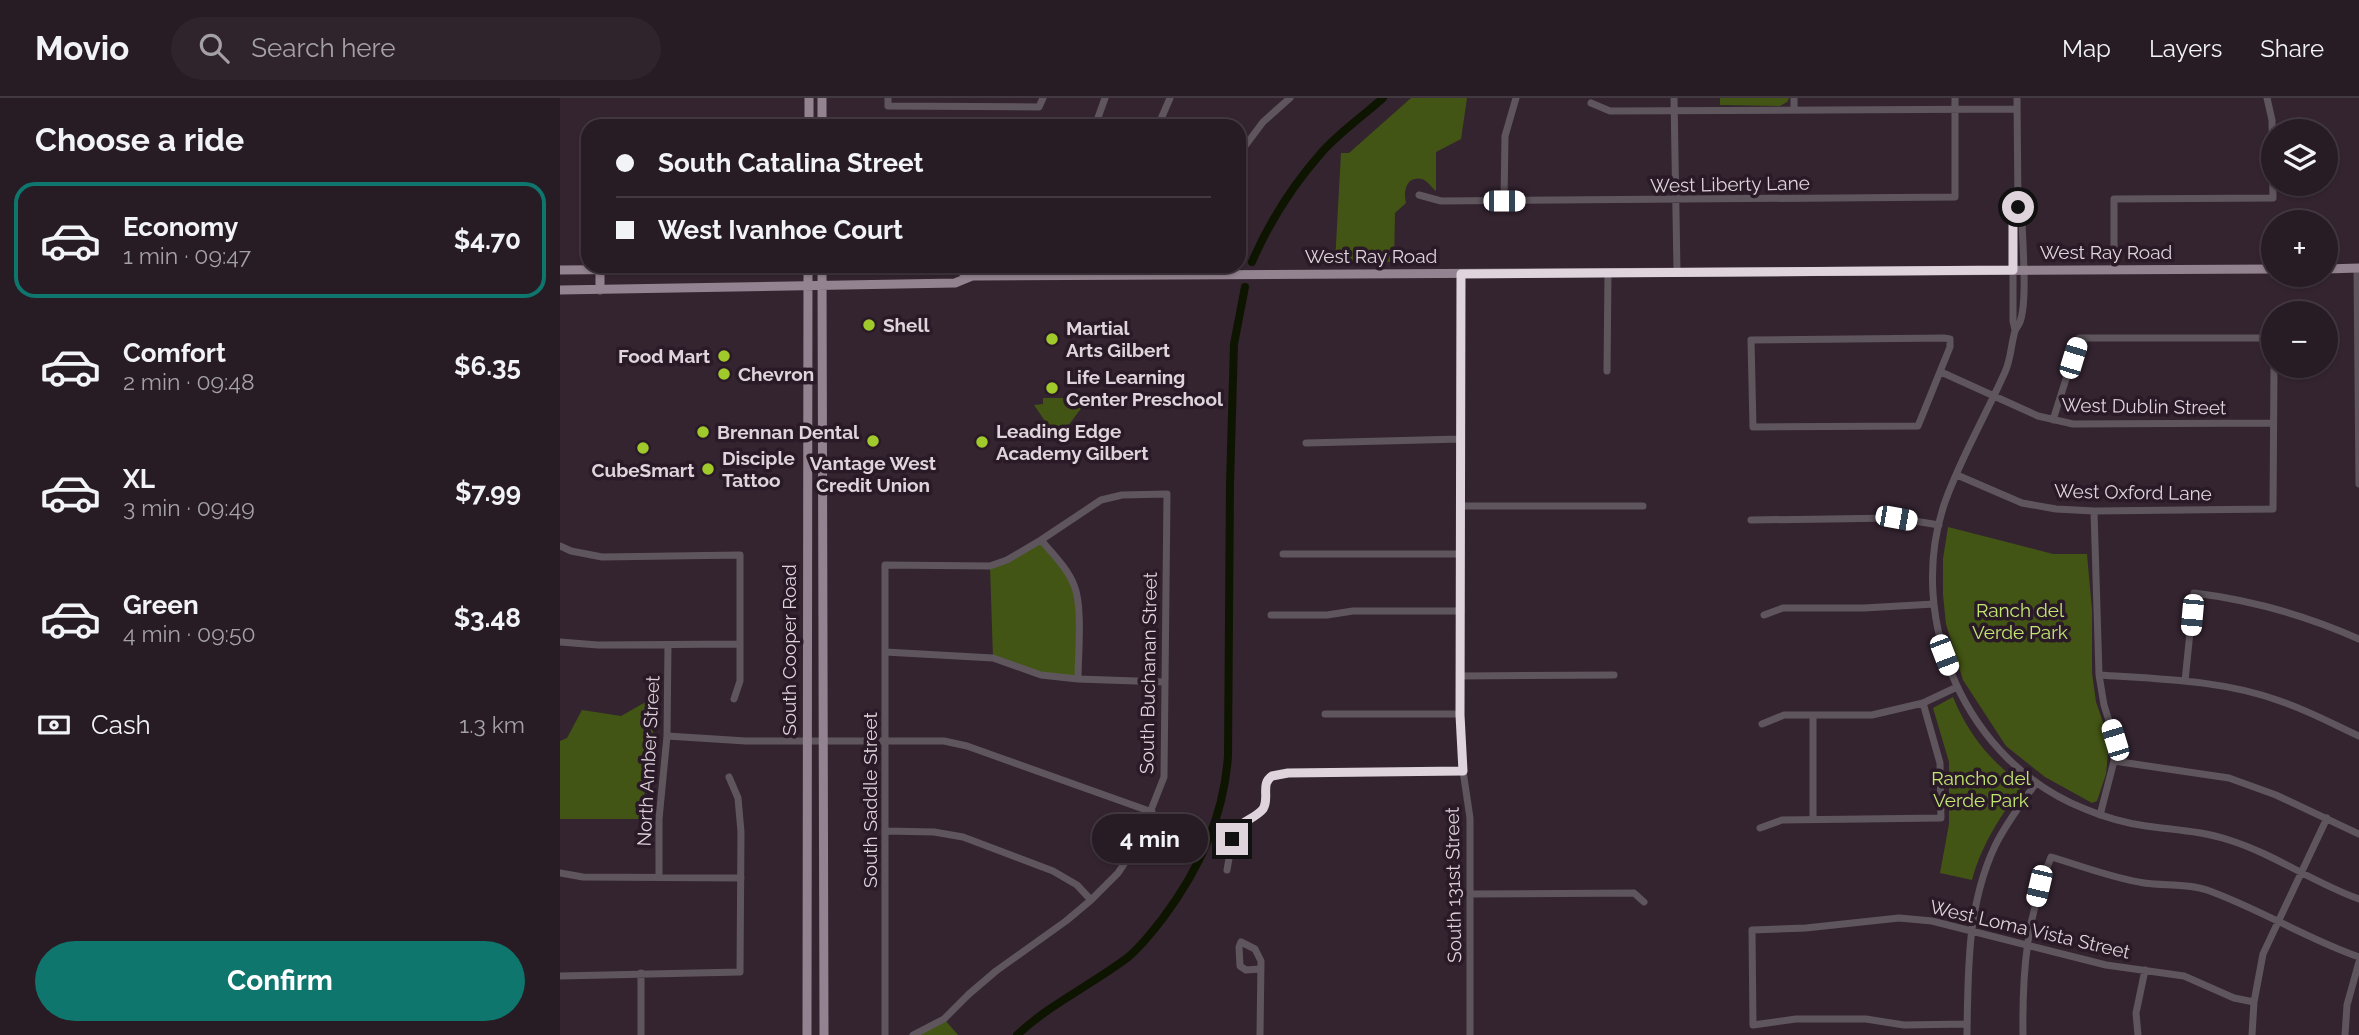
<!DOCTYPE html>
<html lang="en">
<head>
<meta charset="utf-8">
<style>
  :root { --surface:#271b24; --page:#2f242c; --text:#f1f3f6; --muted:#a4a1a6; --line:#433941; --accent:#0f766e }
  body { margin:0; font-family:Raleway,sans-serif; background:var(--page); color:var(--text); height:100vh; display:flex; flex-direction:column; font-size:26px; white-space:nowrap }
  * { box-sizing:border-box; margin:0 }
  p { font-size:23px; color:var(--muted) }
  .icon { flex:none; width:38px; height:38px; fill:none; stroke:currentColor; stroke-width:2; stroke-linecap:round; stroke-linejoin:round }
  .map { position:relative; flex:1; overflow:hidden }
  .details { display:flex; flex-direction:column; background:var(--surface); width:560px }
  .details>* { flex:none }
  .hud { position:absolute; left:21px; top:21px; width:665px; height:154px; border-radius:21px; box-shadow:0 2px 5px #0004,0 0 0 2px var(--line); display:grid; align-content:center; height:154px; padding:0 35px; background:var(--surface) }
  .tools { position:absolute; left:1701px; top:21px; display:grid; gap:14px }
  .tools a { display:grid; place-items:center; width:77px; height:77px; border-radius:50%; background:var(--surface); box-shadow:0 2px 5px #0004,0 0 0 2px var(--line); font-size:35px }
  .end { position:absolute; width:32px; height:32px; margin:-16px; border:9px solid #dfd4dc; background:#111; box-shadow:0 0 0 4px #111 }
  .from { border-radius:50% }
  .bubble { position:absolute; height:49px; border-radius:24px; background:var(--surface); box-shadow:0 2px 5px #0004,0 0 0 2px var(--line); font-size:23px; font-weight:700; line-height:49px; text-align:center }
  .car { position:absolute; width:21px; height:42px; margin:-21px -10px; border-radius:9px; box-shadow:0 0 5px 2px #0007; background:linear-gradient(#fff 24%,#345 0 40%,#fff 0 76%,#345 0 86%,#fff 0) }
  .hud b { display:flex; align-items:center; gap:24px; height:66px; font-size:26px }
  .hud b+b { border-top:2px solid var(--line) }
  .hud i { width:18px; height:18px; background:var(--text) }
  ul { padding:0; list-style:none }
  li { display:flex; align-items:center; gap:21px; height:116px; margin:0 14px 10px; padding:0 21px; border:4px solid transparent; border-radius:21px }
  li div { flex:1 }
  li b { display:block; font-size:26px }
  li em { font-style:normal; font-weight:700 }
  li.on { border-color:var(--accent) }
  li>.icon { width:63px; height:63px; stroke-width:1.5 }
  h2 { padding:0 35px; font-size:32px; line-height:84px }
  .pay { display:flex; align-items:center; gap:18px; height:77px; padding:0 35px; font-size:26px }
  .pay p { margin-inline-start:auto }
  .action { display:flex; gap:14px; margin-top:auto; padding:14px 35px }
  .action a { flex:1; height:80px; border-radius:42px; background:var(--accent); color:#fff; font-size:28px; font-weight:700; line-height:80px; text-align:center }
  header { display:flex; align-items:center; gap:42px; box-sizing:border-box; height:98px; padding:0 35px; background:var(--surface); border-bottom:2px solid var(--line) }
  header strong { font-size:33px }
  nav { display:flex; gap:38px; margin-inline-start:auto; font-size:24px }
  .search { width:490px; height:63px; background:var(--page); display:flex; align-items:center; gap:18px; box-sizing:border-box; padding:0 24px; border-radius:38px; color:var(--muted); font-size:26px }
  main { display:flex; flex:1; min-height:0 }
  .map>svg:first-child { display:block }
</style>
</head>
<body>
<header>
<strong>Movio</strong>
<div class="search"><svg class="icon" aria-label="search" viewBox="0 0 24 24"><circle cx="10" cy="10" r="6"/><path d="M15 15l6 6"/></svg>Search here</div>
<nav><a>Map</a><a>Layers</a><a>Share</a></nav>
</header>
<main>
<section class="details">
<h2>Choose a ride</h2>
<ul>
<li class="on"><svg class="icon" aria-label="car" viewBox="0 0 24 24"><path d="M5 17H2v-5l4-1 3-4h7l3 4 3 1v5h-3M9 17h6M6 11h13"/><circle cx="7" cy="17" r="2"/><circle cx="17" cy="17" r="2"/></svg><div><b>Economy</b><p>1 min · 09:47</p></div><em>$4.70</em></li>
<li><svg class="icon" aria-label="car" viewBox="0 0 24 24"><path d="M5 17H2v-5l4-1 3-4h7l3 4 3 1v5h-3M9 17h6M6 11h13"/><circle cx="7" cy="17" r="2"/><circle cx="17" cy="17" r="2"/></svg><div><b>Comfort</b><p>2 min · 09:48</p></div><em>$6.35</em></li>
<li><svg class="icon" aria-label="car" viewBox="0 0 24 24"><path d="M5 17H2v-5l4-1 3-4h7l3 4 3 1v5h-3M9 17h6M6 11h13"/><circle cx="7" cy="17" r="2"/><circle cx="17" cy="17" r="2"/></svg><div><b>XL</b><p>3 min · 09:49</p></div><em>$7.99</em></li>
<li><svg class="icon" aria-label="car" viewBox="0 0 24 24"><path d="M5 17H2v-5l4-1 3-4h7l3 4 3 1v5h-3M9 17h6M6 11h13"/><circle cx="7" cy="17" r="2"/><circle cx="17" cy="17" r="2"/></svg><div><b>Green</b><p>4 min · 09:50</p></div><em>$3.48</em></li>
</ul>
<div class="pay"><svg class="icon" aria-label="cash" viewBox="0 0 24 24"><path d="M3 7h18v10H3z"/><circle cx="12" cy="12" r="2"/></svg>Cash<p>1.3 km</p></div>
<div class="action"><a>Confirm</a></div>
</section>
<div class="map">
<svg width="1799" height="937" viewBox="0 0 1799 937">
  <rect width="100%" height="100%" fill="#342430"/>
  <path fill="#435514" d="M851,0h56l-6,41 -25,13v39c-5,-4 -8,-10 -14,-12 -16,-4 -19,13 -16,24l-11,10 -1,49 -59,1 6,-110h8z
    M1160,0h69l-2,4 -7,4 -60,-1z
    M483,300h40v8l-22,29 -7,-1 -20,-29 9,-1z
    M1388,429l105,27h34l5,56v63l4,29 10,29 2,22 -2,21 -9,27 -5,2 -47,-26 -39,-31 -43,-66 -17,-56 -3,-29v-36z
    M481,442l34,46 3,93 -37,-4 -48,-17 -3,-92z
    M98,597l-17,124h-81v-78l7,-3 15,-28 39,6z
    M1393,599c14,35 39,68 71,87 -22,30 -42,59 -52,96l-32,-7 9,-49v-62l-16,-54z
    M384,921l14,16h-45z"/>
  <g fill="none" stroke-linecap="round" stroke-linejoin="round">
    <path stroke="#0d1500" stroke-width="8" d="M692,164c18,-42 40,-76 70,-110 18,-20 41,-36 61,-54
      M457,937c33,-31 74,-50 110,-77 14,-11 25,-26 36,-40 36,-48 61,-101 65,-162l2,-273 4,-139 11,-57"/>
    <path stroke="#5f565d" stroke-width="7" d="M328,0v8l151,1 4,-9
      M1114,0l3,173
      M1031,5l19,8 407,-2
      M1234,12v-12
      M535,28l10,-28
      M598,28l12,-28
      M679,56l24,-32 27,-24
      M859,97l22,6 514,-4v-99
      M944,103l1,-65 11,-38
      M1458,109l4,9c0,26 6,84 -2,106 -1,3 -4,6 -5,9 -4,13 -4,28 -10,41 -19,43 -44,85 -60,130 -41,118 22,261 140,307 19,8 40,14 61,17 28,4 56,5 83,14 45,14 85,43 130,59
      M1797,170l2,216
      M1554,172v-71l159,-1 -1,-78 -5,-22
      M901,175l-1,441 3,57 7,47v217
      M1455,232l-2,-9v-104l5,-10 -1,-109
      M1384,240l6,1v8l-32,79 -165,1 -2,-87z
      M1047,273l1,-99
      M1381,274l97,44 35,8 200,-1
      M1493,322l26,-82h194
      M746,345l155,-4
      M1397,377l65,28 34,6 38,2 179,-2 1,-143
      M901,408h182
      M1534,413l5,164 5,30 11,35 -1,21 -14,54
      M1191,422l145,-2 43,7
      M481,442c12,14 26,28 33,45 9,21 4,70 4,94
      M0,448l11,5 31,6 138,-2v126l-6,18
      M723,456h178
      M711,517h56l26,-4h108
      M1204,517l19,-7h81l70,-4
      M0,544l38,3 142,-1
      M325,554l108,6 48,17 37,4 87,3
      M1539,577c60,4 124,5 181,26 27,9 53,23 79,35
      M901,578l153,-1
      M1625,583l9,-88c58,7 111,22 165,46
      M765,616h135
      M1253,618v103
      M1202,626l22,-9h88l51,-12 34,-16
      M107,638l79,5h198l23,5 185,66
      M1554,663l115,17 47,17 83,39
      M1200,730l22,-8 159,-2 -1,-55 -17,-60
      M326,733l48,1 29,5 90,34 24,14 14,15
      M667,772l7,-40c8,-8 29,-16 32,-27 2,-11 -4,-20 6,-27l16,-3 175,-2
      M0,775l23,4 158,1
      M99,779v-58l8,-83 1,-91
      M911,796l163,-1 10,9
      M0,878l180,-4 1,-140 -3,-34 -9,-21
      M1407,926l-63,1 -38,-6h-70l-43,6 -1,-95 54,-2 93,-10 33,3 174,44 78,11 50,22 20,4
      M81,937v-62
      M325,937v-470l105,1 17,-6 34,-20 60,-40 21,-5 45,-1 -3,283 -26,66 -20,30 -27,27 -25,21 -70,50 -27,23 -25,25 -31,16
      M700,937l1,-74 -6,-12 -14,-7 -2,5 1,19 6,4 14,-1
      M1407,937c1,-64 0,-130 28,-189 11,-23 27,-43 41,-63
      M1463,937c-1,-64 4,-119 28,-178 31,9 61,21 93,26 21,3 43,0 63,7 53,19 100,49 152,67
      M1578,937l-2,-22 9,-43
      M1692,937l2,-33 9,-48 64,-136
      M1785,937l2,-30 12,-43"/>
    <path stroke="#93828f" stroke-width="9" d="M249,0v28
      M262,0v28
      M262,168l2,769
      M1766,171l33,-1
      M0,172l353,-3 41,1 18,8
      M0,192l395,-7 17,-7 1301,-7
      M40,192v-21
      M247,937l1,-769"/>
  </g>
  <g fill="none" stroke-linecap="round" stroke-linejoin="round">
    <path stroke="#dfd4dc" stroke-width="9" d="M672,741l2,-9c7,-7 24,-14 29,-21 7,-11 -3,-25 9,-33l16,-3 175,-2 -3,-56 1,-441 552,-4v-53l5,-10"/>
  </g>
  <g fill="#a0c92c" stroke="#2a1a27" stroke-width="2.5">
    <circle cx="309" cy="227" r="7"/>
    <circle cx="492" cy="241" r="7"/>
    <circle cx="164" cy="258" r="7"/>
    <circle cx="164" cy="276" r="7"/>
    <circle cx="492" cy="290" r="7"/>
    <circle cx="143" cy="334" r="7"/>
    <circle cx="313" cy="343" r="7"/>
    <circle cx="422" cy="344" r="7"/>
    <circle cx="83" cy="350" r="7"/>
    <circle cx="148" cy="371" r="7"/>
  </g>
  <g text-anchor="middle" stroke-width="7" stroke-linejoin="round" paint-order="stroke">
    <g font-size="19" fill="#dfd4dc" stroke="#2a1a27">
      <text transform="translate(1170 86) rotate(-1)" y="7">West Liberty Lane</text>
      <text x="1546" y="161">West Ray Road</text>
      <text x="811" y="165">West Ray Road</text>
      <text transform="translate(1584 308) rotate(1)" y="7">West Dublin Street</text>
      <text transform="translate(1573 394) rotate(1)" y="7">West Oxford Lane</text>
      <text transform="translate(229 552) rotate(-90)" y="7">South Cooper Road</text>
      <text transform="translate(588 575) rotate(-89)" y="7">South Buchanan Street</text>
      <text transform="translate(88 663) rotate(-87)" y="7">North Amber Street</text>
      <text transform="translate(310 702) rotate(-90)" y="7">South Saddle Street</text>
      <text transform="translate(893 787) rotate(-91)" y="7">South 131st Street</text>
      <text transform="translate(1470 831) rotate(13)" y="7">West Loma Vista Street</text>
    </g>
    <g font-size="19" font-weight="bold" fill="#dfd4dc" stroke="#2a1a27" text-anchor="start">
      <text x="323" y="234">Shell</text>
      <text x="506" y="237">Martial<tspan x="506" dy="22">Arts Gilbert</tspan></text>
      <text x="150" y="265" text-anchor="end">Food Mart</text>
      <text x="178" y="283">Chevron</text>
      <text x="506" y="286">Life Learning<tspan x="506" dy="22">Center Preschool</tspan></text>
      <text x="436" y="340">Leading Edge<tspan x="436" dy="22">Academy Gilbert</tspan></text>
      <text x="157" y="341">Brennan Dental</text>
      <text x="162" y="367">Disciple<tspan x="162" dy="22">Tattoo</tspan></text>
      <text x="313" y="372" text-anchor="middle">Vantage West<tspan x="313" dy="22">Credit Union</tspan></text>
      <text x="83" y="379" text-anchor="middle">CubeSmart</text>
    </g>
    <g font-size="19" fill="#c2e770" stroke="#2a1a27">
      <text x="1460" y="519">Ranch del<tspan x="1460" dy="22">Verde Park</tspan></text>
      <text x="1421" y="687">Rancho del<tspan x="1421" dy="22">Verde Park</tspan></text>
    </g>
  </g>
</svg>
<div class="tools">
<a><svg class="icon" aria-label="layers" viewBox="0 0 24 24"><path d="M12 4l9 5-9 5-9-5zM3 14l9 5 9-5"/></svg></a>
<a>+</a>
<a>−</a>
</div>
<i class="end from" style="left:1458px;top:109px"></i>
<i class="end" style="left:672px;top:741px"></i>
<div class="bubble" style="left:532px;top:716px;width:116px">4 min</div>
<i class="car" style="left:944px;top:103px;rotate:90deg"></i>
<i class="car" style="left:1513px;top:260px;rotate:17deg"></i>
<i class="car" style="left:1336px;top:420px;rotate:100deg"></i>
<i class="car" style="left:1632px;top:517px;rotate:185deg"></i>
<i class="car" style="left:1384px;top:557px;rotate:159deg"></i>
<i class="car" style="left:1555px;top:642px;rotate:343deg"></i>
<i class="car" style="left:1479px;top:788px;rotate:193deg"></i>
<div class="hud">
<b><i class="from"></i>South Catalina Street</b>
<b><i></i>West Ivanhoe Court</b>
</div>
</div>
</main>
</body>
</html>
